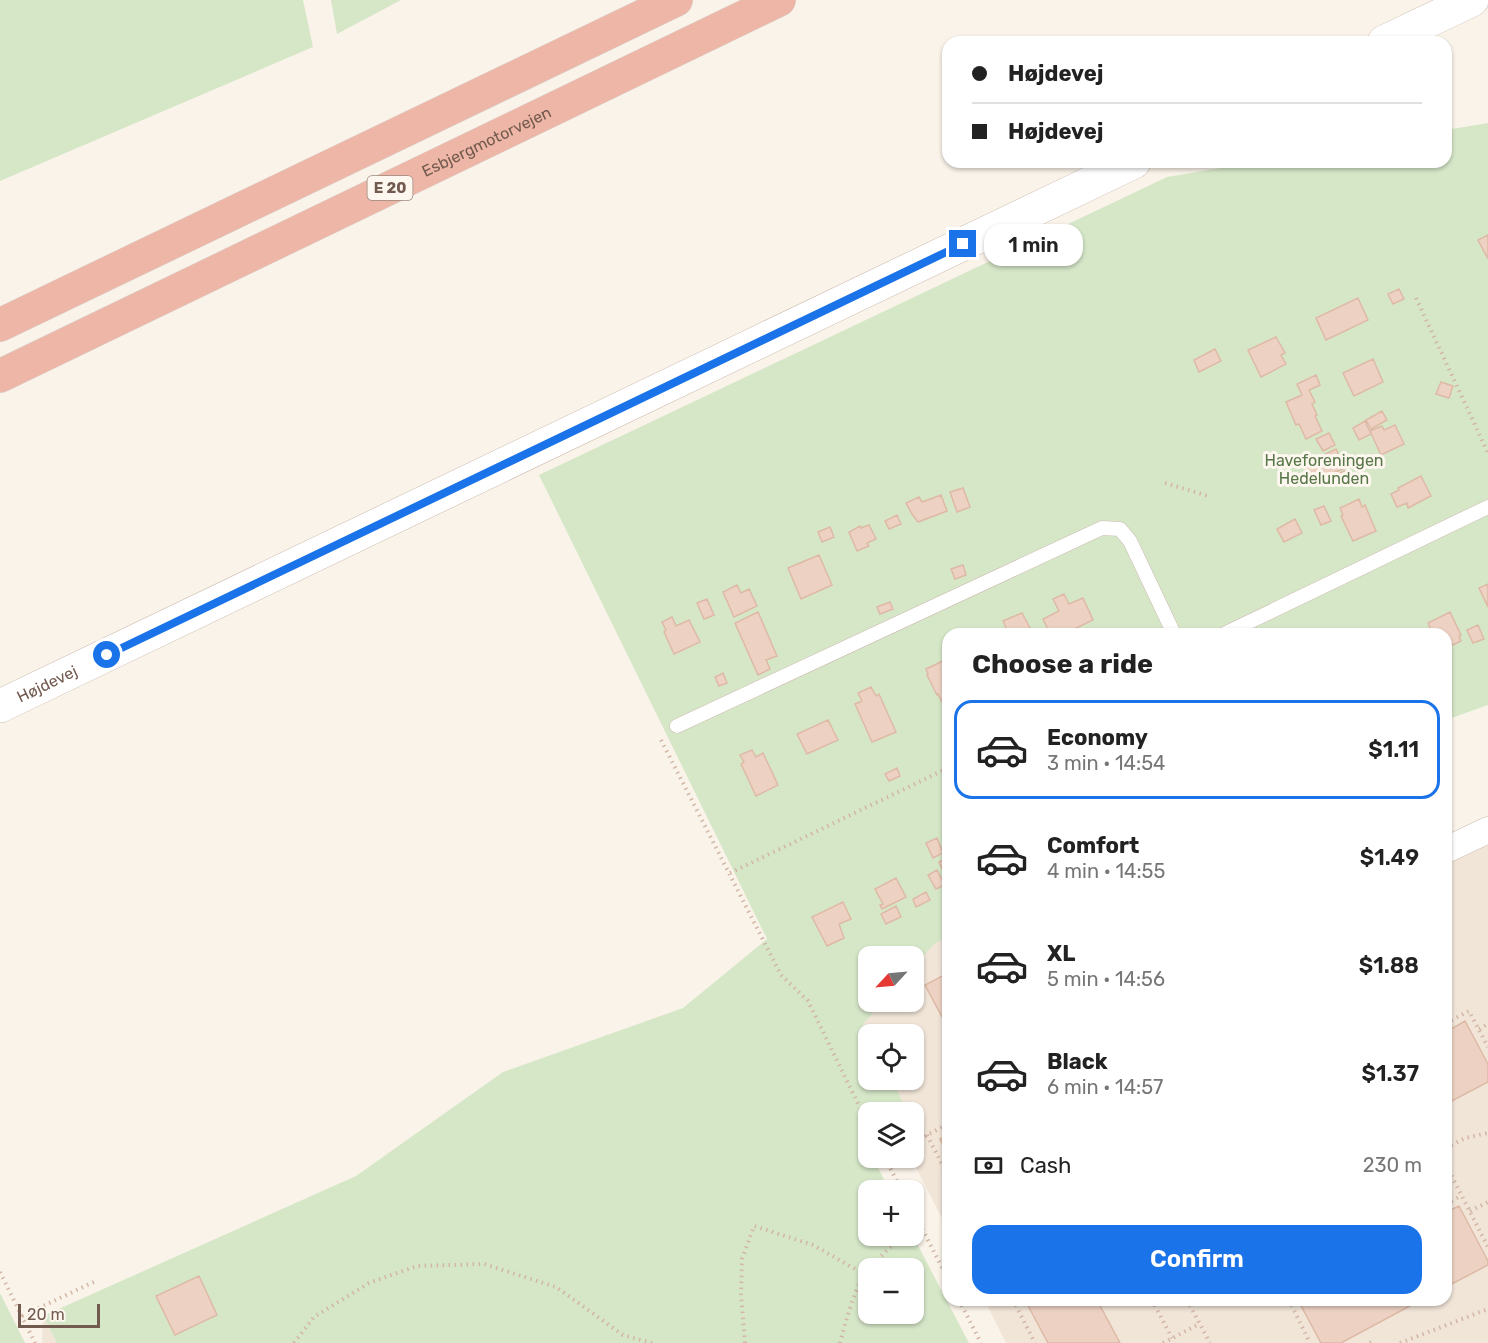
<!DOCTYPE html>
<html lang="en">
<head>
<meta charset="utf-8">
<style>
  :root { --surface:#fff; --page:#f6f6f6; --text:#222; --muted:#767676; --line:#e0e0e0; --accent:#1a73e8 }
  body { margin:0; font-family:Rubik,sans-serif; background:var(--page); color:var(--text); height:100vh; display:flex; flex-direction:column; font-size:22px; white-space:nowrap }
  * { box-sizing:border-box; margin:0 }
  p { font-size:20px; color:var(--muted) }
  .icon { flex:none; width:33px; height:33px; fill:none; stroke:currentColor; stroke-width:2; stroke-linecap:round; stroke-linejoin:round }
  .map { position:relative; flex:1; overflow:hidden }
  .panel { position:absolute; left:942px; top:628px; width:510px; height:678px; display:flex; flex-direction:column; background:var(--surface); border-radius:18px; box-shadow:0 2px 4px #0004 }
  .panel>* { flex:none }
  .top-card { position:absolute; left:942px; top:36px; width:510px; height:132px; border-radius:18px; box-shadow:0 2px 4px #0004; display:grid; align-content:center; height:132px; padding:0 30px; background:var(--surface) }
  .needle { width:39px; rotate:244deg }
  .controls { position:absolute; left:858px; top:946px; display:grid; gap:12px }
  .controls a { display:grid; place-items:center; width:66px; height:66px; border-radius:12px; background:var(--surface); box-shadow:0 2px 4px #0004; font-size:30px }
  .scale { position:absolute; left:18px; bottom:15px; width:82px; box-sizing:border-box; padding-left:6px; border:3px solid #725a4f; border-top:0; font-size:16px; line-height:21px; white-space:nowrap; color:#725a4f; -webkit-text-stroke:4px #fdf7ef; paint-order:stroke }
  .end { position:absolute; width:27px; height:27px; margin:-14px; border:8px solid #1a73e8; background:#fff; box-shadow:0 0 0 3px #fff }
  .from { border-radius:50% }
  .bubble { position:absolute; height:42px; border-radius:18px; background:var(--surface); box-shadow:0 2px 4px #0004; font-size:20px; font-weight:600; line-height:42px; text-align:center }
  .top-card b { display:flex; align-items:center; gap:21px; height:57px; font-size:22px }
  .top-card b+b { border-top:2px solid var(--line) }
  .top-card i { width:15px; height:15px; background:var(--text) }
  ul { padding:0; list-style:none }
  li { display:flex; align-items:center; gap:18px; height:99px; margin:0 12px 9px; padding:0 18px; border:3px solid transparent; border-radius:18px }
  li div { flex:1 }
  li b { display:block; font-size:22px }
  li em { font-style:normal; font-weight:600 }
  li.active { border-color:var(--accent) }
  li>.icon { width:54px; height:54px; stroke-width:1.5 }
  h2 { padding:0 30px; font-size:27px; line-height:72px }
  .pay { display:flex; align-items:center; gap:15px; height:66px; padding:0 30px; font-size:22px }
  .pay p { margin-inline-start:auto }
  .action { display:flex; gap:12px; margin-top:auto; padding:12px 30px }
  .action a { flex:1; height:69px; border-radius:18px; background:var(--accent); color:#fff; font-size:24px; font-weight:600; line-height:69px; text-align:center }
  .map>svg:first-child { display:block }
</style>
</head>
<body>
<div class="map">
<svg width="1488" height="1343" viewBox="0 0 1488 1343">
  <rect width="100%" height="100%" fill="#faf3e9"/>
  <path fill="#f1e5d8" fill-rule="evenodd" d="M1488,838v505h-482l-21,-42 461,-1v-447z
    M948,915v315l-37,-72h3v-45h-26l-17,-33h43v-45h-46l-50,-58zM868,957h46v45h-46z
    M43,1316l14,27h-15z"/>
  <path fill="#d6e7c8" fill-rule="evenodd" d="M0,0h303l10,47 -313,134z
    M331,0h70l-64,34z
    M1488,123v582l-42,15v-86h-498v303l-14,7 -20,23v-10h-46v45h15l-20,22 6,11 -1,45h24l16,33h-40v45h5l17,33h-22v45h45l56,107h-912l-14,-27 313,-140 147,-104 180,-64 84,-69 -228,-464 628,-298 90,-15h189v-32zM868,1269h46v45h-46z
    M0,1293l25,50h-25z"/>
  <path fill="#edd2c3" stroke="#deb9a5" stroke-width="1.5" d="M1488,235v24l-10,-19z
    M1399,289l5,10 -11,5 -5,-10z
    M1358,298l10,22 -42,20 -10,-22z
    M1276,337l9,16 -4,2 5,9 -25,13 -13,-27z
    M1215,349l6,12 -22,11 -5,-12z
    M1373,359l10,23 -29,14 -11,-23z
    M1316,375l4,10 -11,5 6,12 -3,2 5,11 -2,1 7,15 -16,8 -7,-15 -3,1 -10,-23 16,-7 -5,-11z
    M1441,382l12,4 -4,12 -13,-4z
    M1382,411l5,9 -16,9 -5,-9z
    M1365,421l6,13 -12,6 -6,-12z
    M1395,425l9,19 -23,11 -11,-24 12,-5 2,4z
    M1329,433l6,12 -12,6 -7,-12z
    M1336,449l9,19 -21,9 -9,-18z
    M1313,458l8,14 -12,6 -7,-15z
    M1348,470l4,9 -11,5 -4,-10z
    M1421,476l10,20 -23,12 -1,-5 -10,4 -6,-13 8,-4 -1,-2z
    M963,488l7,19 -13,5 -7,-20z
    M941,495l6,16 -29,11 -6,-8 -6,-11 13,-6 3,5z
    M1359,499l3,8 3,-2 11,26 -23,10 -12,-25 2,-1 -3,-7z
    M1324,506l7,15 -10,4 -7,-15z
    M897,515l4,9 -12,5 -4,-8z
    M1295,519l7,14 -18,9 -7,-13z
    M869,525l7,14 -9,4 2,3 -12,5 -8,-19 11,-6 1,2z
    M830,527l4,10 -12,5 -4,-10z
    M819,555l13,30 -31,14 -13,-31z
    M963,565l3,10 -11,4 -4,-10z
    M1488,584v23l-9,-19z
    M737,585l4,8 8,-4 8,17 -23,11 -11,-25z
    M1064,594l5,10 14,-6 10,22 -29,14h-14l-7,-15 16,-8 -6,-12z
    M707,599l7,16 -10,4 -7,-16z
    M890,602l3,7 -13,5 -3,-7z
    M758,612l19,44 -11,4 4,9 -12,6 -23,-52z
    M1450,612l11,23 -2,1 2,5 -15,7v-14h-13l-5,-11z
    M1022,613l8,15 -13,6h-8l-6,-13z
    M672,617l4,9 13,-6 11,22 -26,12 -10,-22 2,-2 -4,-8z
    M1478,625l6,14 -11,4 -6,-13z
    M945,660l3,6v38l-4,2 -6,-12 -1,1 -10,-20 1,-1 -2,-5z
    M723,673l4,10 -8,3 -4,-9z
    M871,687l5,9 3,-2 17,38 -24,10 -17,-38 7,-3 -4,-8z
    M828,720l10,20 -31,14 -10,-20z
    M752,750l4,7 7,-4 15,32 -22,11 -15,-32 3,-2 -4,-7z
    M897,768l3,8 -11,5 -4,-7z
    M937,838l6,15 -10,5 -7,-15z
    M948,857v21l-1,1 -8,-17z
    M937,870l8,15 -9,4 -8,-14z
    M896,878l10,19 -24,12 -2,-4 3,-1 -8,-15z
    M926,892l4,8 -14,7 -3,-8z
    M843,902l8,17 -12,5 5,14 -17,8 -15,-29z
    M896,906l5,11 -15,7 -5,-10z
    M948,973v55l-23,-43z
    M1465,1021l23,43v18l-42,22v-72z
    M948,1135v20l-8,-16z
    M1459,1206l29,55v4l-42,22v-75z
    M199,1276l18,39 -42,20 -19,-39z
    M1025,1300h72l23,43h-72z
    M1298,1300h123l-80,43h-20z"/>
  <g fill="none" stroke-linecap="round" stroke-linejoin="round">
    <defs>
      <path id="service" d="M1224,634l264,-127
        M677,726l425,-198 18,1 10,12 44,93"/>
      <path id="minor" d="M1446,850l42,-20"/>
      <g id="tertiary">
        <path d="M1384,42l88,-42"/>
        <path id="s1" d="M0,706l1134,-544"/>
      </g>
      <g id="motorway">
        <path d="M0,325l676,-325"/>
        <path id="s2" d="M0,376l779,-376"/>
      </g>
    </defs>
    <use href="#service" stroke="#ccbbb0" stroke-width="15"/>
    <use href="#minor" stroke="#ccbbb0" stroke-width="27"/>
    <use href="#tertiary" stroke="#ccbbb0" stroke-width="34"/>
    <use href="#motorway" stroke="#d8d1ce" stroke-width="34"/>
    <path stroke="#d2b6a6" stroke-width="4" stroke-dasharray="1.5 4.5" stroke-linecap="butt" d="M1416,298l72,155
      M1165,483l43,13
      M661,740l120,235 27,26 60,123
      M730,873l218,-105
      M1446,1023l23,-12 19,36
      M1479,1029l9,-5
      M927,1135l21,41
      M914,1142l34,-18
      M1446,1148l19,-10 23,-5
      M885,1158l17,33
      M1446,1165l42,82
      M1446,1204l15,-8
      M1470,1211l18,-9
      M914,1213l34,66
      M869,1269l20,-21 17,-12
      M0,1272l35,71
      M959,1300l22,43
      M1013,1300l22,43
      M1152,1300l20,38
      M1187,1300l23,43
      M1289,1300l21,43
      M22,1316l76,-36
      M294,1343l20,-26 55,-34 48,-17 67,-2 72,23 67,48 29,8
      M745,1343l-4,-48 1,-36 12,-33 59,19 51,29
      M840,1343c5,-19 16,-60 28,-74
      M1163,1343l36,-19
      M1370,1343l3,-2 1,2
      M1400,1343l88,-34"/>
    <use href="#service" stroke="#fff" stroke-width="14"/>
    <use href="#minor" stroke="#fff" stroke-width="26"/>
    <use href="#tertiary" stroke="#fff" stroke-width="33"/>
    <use href="#motorway" stroke="#eeb6a6" stroke-width="33"/>
  </g>
  <g fill="none" stroke-linecap="round" stroke-linejoin="round">
    <path stroke="#1a73e8" stroke-width="8" d="M107,655l856,-411"/>
  </g>
  <g text-anchor="middle" stroke-width="6" stroke-linejoin="round" paint-order="stroke">
    <rect fill="#fdf7ef" stroke="#9c897f" stroke-width="1.5" x="367.5" y="176" width="45" height="24" rx="4.5"/>
    <g font-size="15" font-weight="bold" fill="#725a4f">
      <text x="390" y="193">E 20</text>
    </g>
    <g font-size="16" fill="#725a4f" stroke="#fdf7ef">
      <text dy="6" stroke="none"><textPath href="#s2" startOffset="540">Esbjergmotorvejen</textPath></text>
      <text dy="6" stroke="none"><textPath href="#s1" startOffset="52">Højdevej</textPath></text>
    </g>
    <g font-size="16" fill="#577748" stroke="#fdf7ef">
      <text x="1324" y="466">Haveforeningen<tspan x="1324" dy="18">Hedelunden</tspan></text>
    </g>
  </g>
</svg>
<div class="controls">
<a><svg class="needle" viewBox="-14 -14 28 28"><path d="M0-13l5 13h-10z" fill="#e53935"/><path d="M0 13l5-13h-10z" fill="#767676"/></svg></a>
<a><svg class="icon" aria-label="locate" viewBox="0 0 24 24"><circle cx="12" cy="12" r="6"/><path d="M12 2v4M12 18v4M2 12h4M18 12h4"/></svg></a>
<a><svg class="icon" aria-label="layers" viewBox="0 0 24 24"><path d="M12 4l9 5-9 5-9-5zM3 14l9 5 9-5"/></svg></a>
<a>+</a>
<a>−</a>
</div>
<div class="scale">20 m</div>
<i class="end from" style="left:107px;top:655px"></i>
<i class="end" style="left:963px;top:244px"></i>
<div class="bubble" style="left:984px;top:224px;width:99px">1 min</div>
<div class="top-card">
<b><i class="from"></i>Højdevej</b>
<b><i></i>Højdevej</b>
</div>
<section class="panel">
<h2>Choose a ride</h2>
<ul>
<li class="active"><svg class="icon" aria-label="car" viewBox="0 0 24 24"><path d="M5 17H2v-5l4-1 3-4h7l3 4 3 1v5h-3M9 17h6M6 11h13"/><circle cx="7" cy="17" r="2"/><circle cx="17" cy="17" r="2"/></svg><div><b>Economy</b><p>3 min · 14:54</p></div><em>$1.11</em></li>
<li><svg class="icon" aria-label="car" viewBox="0 0 24 24"><path d="M5 17H2v-5l4-1 3-4h7l3 4 3 1v5h-3M9 17h6M6 11h13"/><circle cx="7" cy="17" r="2"/><circle cx="17" cy="17" r="2"/></svg><div><b>Comfort</b><p>4 min · 14:55</p></div><em>$1.49</em></li>
<li><svg class="icon" aria-label="car" viewBox="0 0 24 24"><path d="M5 17H2v-5l4-1 3-4h7l3 4 3 1v5h-3M9 17h6M6 11h13"/><circle cx="7" cy="17" r="2"/><circle cx="17" cy="17" r="2"/></svg><div><b>XL</b><p>5 min · 14:56</p></div><em>$1.88</em></li>
<li><svg class="icon" aria-label="car" viewBox="0 0 24 24"><path d="M5 17H2v-5l4-1 3-4h7l3 4 3 1v5h-3M9 17h6M6 11h13"/><circle cx="7" cy="17" r="2"/><circle cx="17" cy="17" r="2"/></svg><div><b>Black</b><p>6 min · 14:57</p></div><em>$1.37</em></li>
</ul>
<div class="pay"><svg class="icon" aria-label="cash" viewBox="0 0 24 24"><path d="M3 7h18v10H3z"/><circle cx="12" cy="12" r="2"/></svg>Cash<p>230 m</p></div>
<div class="action"><a>Confirm</a></div>
</section>
</div>
</body>
</html>
